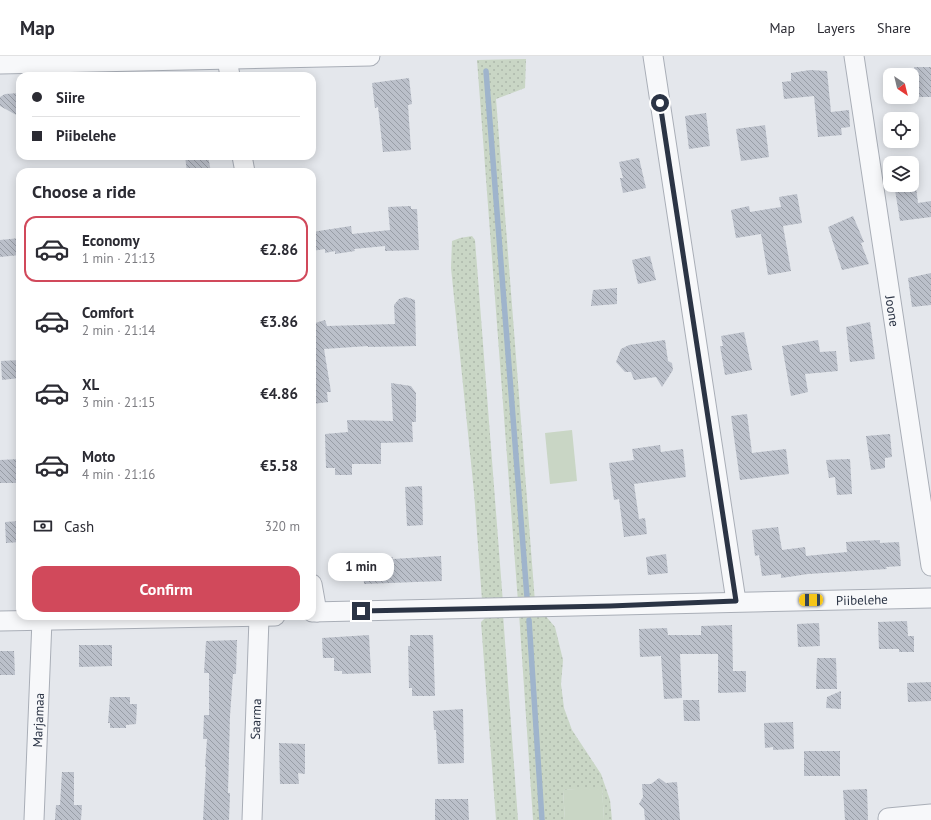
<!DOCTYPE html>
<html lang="en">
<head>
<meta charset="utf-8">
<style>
  :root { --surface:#fff; --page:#f7f7f7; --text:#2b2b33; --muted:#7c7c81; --line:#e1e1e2; --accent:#d1495b }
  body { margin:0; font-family:"PT Sans",sans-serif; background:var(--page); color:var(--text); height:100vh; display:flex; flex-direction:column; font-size:15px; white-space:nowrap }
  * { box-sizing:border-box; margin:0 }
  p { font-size:13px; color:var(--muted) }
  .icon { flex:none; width:22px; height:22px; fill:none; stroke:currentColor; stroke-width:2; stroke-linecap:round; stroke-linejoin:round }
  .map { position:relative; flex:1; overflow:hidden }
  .drawer { position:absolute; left:16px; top:112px; width:300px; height:452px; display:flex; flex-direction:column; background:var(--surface); border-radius:12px; box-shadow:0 2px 10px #0003 }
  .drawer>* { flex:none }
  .top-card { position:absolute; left:16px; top:16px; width:300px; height:88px; border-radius:12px; box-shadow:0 2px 10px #0003; display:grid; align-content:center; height:88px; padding:0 16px; background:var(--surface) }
  .needle { width:26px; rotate:145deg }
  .tools { position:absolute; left:883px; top:12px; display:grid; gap:8px }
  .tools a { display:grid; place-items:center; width:36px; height:36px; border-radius:8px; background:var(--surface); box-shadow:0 2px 10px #0003; font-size:20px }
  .end { position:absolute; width:18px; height:18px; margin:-9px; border:5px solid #2b3445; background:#fff; box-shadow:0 0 0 2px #fff }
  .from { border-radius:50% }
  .bubble { position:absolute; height:28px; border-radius:12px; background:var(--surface); box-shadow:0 2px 10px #0003; font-size:13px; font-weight:800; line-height:28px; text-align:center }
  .car { position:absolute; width:12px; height:24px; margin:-12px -6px; border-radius:5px; box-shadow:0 0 3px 1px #0007; background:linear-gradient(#f5c518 24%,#345 0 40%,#f5c518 0 76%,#345 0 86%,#f5c518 0) }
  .top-card b { display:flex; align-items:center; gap:14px; height:38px; font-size:15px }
  .top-card b+b { border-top:1px solid var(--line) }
  .top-card i { width:10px; height:10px; background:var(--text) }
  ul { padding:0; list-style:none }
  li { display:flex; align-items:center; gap:12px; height:66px; margin:0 8px 6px; padding:0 8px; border:2px solid transparent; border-radius:12px }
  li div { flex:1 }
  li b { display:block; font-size:15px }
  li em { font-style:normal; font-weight:800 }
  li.selected { border-color:var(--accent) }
  li>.icon { width:36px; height:36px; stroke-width:1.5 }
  h2 { padding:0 16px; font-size:18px; line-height:48px }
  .pay { display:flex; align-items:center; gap:10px; height:44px; padding:0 16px; font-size:15px }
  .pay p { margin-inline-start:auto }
  .button { display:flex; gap:8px; margin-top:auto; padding:8px 16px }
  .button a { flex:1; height:46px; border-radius:12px; background:var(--accent); color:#fff; font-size:16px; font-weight:800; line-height:46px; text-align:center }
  header { display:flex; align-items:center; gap:24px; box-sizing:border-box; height:56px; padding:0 20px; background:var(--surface); border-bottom:1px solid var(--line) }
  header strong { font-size:19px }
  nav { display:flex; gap:22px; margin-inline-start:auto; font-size:14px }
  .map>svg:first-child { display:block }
</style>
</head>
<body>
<header>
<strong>Map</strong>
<nav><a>Map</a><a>Layers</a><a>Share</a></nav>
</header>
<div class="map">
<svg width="931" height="764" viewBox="0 0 931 764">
  <defs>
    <pattern id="grass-dots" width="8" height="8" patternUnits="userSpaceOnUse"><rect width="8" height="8" fill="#c9d6c5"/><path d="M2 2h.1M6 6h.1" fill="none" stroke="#adb8ab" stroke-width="1.8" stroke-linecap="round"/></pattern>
    <pattern id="building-back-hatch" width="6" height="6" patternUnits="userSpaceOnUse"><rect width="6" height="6" fill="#bbc0ca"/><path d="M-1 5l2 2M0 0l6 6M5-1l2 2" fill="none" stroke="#989da6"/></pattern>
  </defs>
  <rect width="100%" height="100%" fill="#e4e7ec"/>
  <path fill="url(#grass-dots)" d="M526,3l-1,29 -29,11 39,503h-17l-41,-542z
    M472,180l3,4 28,363 -21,-3 -8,-108 -23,-224 1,-27 8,-3z
    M519,557l25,1 11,13 8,33 -2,24 3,24 8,22 29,44 9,26 2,20h-8l-2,-32 -39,2 2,30h-32z
    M503,558l15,206h-22l-15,-198 5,-5z"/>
  <path fill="#c9d6c5" d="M572,374l5,51 -27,3 -5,-51z
    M602,731l2,33h-39l-2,-30z"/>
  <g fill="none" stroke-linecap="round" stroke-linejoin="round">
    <path stroke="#9fb4cc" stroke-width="5.5" d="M486,15l41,526
      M529,564l13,200"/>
  </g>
  <path fill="url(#building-back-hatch)" d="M914,11h17v30h-13l-6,-6v-11h3z
    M810,14l17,1 4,41 18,-2 1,17 -9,1 1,7 -24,2 -4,-41 -30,3 -2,-17 9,-1v-8z
    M409,22l3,26 -4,1 3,45 -28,2 -5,-45 -3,1 -3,-25z
    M20,37v24l-20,-11v-9l5,-3z
    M706,57l4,33 -21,3 -4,-33z
    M765,69l4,32 -28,4 -5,-32z
    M185,100h23l3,16h-24z
    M639,102l7,30 -23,5 -3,-15h3l-4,-16z
    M916,131l2,16 13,-2v16l-31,4 -5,-31z
    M797,138l5,29 -19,3 8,45 -23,4 -7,-41 -25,4 -5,-28 18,-4 1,6 31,-5 -2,-10z
    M411,150v3h6l2,41 -34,1v-5l-31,3 1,2 -20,3v-3l-10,2v-4l-13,2v-19l39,-6 1,8 38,-4 -2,-23z
    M853,160l11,26 -3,1 8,21 -27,6 -14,-43z
    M20,182v17l-20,2v-17z
    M650,200l6,24 -18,4 -6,-24z
    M931,217v32l-19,2 -4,-29z
    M617,232v16l-26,2 2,-16z
    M406,241l9,3 1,46 -48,1v-1l-44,3 7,43h-4l1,10 -16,2v-80l13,-4 2,6 68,-2 -1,-19 5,-6z
    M870,266l5,37 -25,3 -4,-35z
    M744,276l8,38 -27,5 -5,-29h3l-2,-10z
    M665,284l3,21 4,2 1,7 -11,17 -6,-10 -22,3 -3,-8h-6l-9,-10 5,-13 8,-4z
    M818,284l2,12 16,-1 2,20 -33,3 3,18 -17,4 -9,-50z
    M20,304v18l-18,2 -1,-19z
    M391,327l20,3 5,7v29h-4l1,20 -32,1v21h-29v11h-17v-7h-9l-1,-34 23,-2 -1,-12 46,1z
    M747,358l5,39 34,-4 3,25 -49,6 -9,-64z
    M890,378l2,23 -7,1v10l-14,2 -5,-34z
    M660,389l1,7 22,-3 3,28 -52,7 5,35 6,-1 2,16 -23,3 -5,-38 -5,1 -5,-37 25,-3 -2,-11z
    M20,403v24h-20v-23z
    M850,403l2,35 -15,1 -2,-18 -6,1 -3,-18z
    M422,430l1,39 -16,1 -2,-39z
    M20,465v21l-14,1 -1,-21z
    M778,471l4,23 23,-3 1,9 41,-4 -1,-10 34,-2v3l19,-1 2,24 -15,1 1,2 -79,5 -27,4v-4l-19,2 -3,-21 -4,1 -3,-26z
    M666,498l2,19 -20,2 -2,-18z
    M441,500l1,25 -78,3 -1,-26 30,-1v2z
    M907,565l1,15h6v16h-15v-3h-20l-1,-27z
    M819,567l1,23 -22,1 -1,-23z
    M732,569l1,46h13v21l-28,1v-39h-38l2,44 -18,1 -3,-43 -21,1 -1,-28 28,-1 1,7h33v-9z
    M369,579l2,38 -29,1v-3h-8v-13h-11l-1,-20z
    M410,579h23l2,61h-23v-8h-3l-1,-42h2z
    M237,584l-1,34h-3l-3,42 -2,77h2l-1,27h-26l3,-53h-1l2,-28h-4l1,-24h5v-42h-5l2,-32z
    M79,589h33v21l-33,1z
    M0,595h14l1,24h-15z
    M817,602h19l1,31h-21z
    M931,626v19l-23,1 -1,-19z
    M841,635v18l-15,-1 1,-11z
    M110,641h20v7h7l-1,20 -10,1v3h-16v-5h-2z
    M683,644h16l1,21h-16z
    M463,653l1,54 -26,1 -2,-34h-2l-1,-19z
    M793,666l1,27 -21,1v-3l-8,1 -1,-25z
    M279,687l26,1v30l-7,-1 1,11h-19z
    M804,695h36v25h-36z
    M62,716h12v33h8l-1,15h-26l1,-15h4z
    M659,722l7,5 11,-1 3,38h-35l-1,-11 -5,-5 4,-7 -1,-13h9z
    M867,733l1,31h-23l-2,-30z
    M435,743h33l1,21h-34z"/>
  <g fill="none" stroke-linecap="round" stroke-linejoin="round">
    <defs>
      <g id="minor">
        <path d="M653,0l83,545"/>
        <path id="s1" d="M854,0l77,510"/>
        <path d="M227,3l3,17"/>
        <path d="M0,8l370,-8"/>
        <path d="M242,100l3,16"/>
        <path d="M312,528l5,28"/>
        <path id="s2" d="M312,556l619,-14"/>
        <path d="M0,565l275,-5"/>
        <path d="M888,762l43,-4"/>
        <path id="s3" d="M34,764l8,-200"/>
        <path id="s4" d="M252,764l7,-202"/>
      </g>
    </defs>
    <use href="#minor" stroke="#a9aeb7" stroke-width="21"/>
    <use href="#minor" stroke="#f7f8fa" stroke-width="19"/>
  </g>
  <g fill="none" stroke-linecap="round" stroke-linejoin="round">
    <path stroke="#2b3445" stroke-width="5" d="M361,555l249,-5 126,-5 -76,-498"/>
  </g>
  <g text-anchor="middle" stroke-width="3" stroke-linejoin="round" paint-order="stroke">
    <g font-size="13" fill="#2b3445" stroke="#f4f6f9">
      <text dy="5" stroke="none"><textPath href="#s1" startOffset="258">Joone</textPath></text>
      <text dy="5" stroke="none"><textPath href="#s2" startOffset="550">Piibelehe</textPath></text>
      <text dy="5" stroke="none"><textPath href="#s4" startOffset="101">Saarma</textPath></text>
      <text dy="5" stroke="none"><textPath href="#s3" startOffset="100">Marjamaa</textPath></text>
    </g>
  </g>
</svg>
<div class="tools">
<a><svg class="needle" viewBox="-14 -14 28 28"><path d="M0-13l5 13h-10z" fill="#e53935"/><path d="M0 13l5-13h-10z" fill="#7c7c81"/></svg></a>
<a><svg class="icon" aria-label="locate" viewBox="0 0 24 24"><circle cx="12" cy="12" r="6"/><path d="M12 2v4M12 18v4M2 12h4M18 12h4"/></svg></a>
<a><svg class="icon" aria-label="layers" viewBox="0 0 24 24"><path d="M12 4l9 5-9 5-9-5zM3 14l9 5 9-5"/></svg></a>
</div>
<i class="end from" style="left:660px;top:47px"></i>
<i class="end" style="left:361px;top:555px"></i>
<div class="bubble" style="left:328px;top:497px;width:66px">1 min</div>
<i class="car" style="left:811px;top:544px;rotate:269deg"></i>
<div class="top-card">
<b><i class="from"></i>Siire</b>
<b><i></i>Piibelehe</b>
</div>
<section class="drawer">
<h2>Choose a ride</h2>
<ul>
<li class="selected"><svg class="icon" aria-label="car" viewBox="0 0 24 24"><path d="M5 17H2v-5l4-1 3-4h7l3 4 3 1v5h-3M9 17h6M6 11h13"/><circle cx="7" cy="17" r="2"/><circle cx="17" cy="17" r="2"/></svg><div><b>Economy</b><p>1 min · 21:13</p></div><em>€2.86</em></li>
<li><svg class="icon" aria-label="car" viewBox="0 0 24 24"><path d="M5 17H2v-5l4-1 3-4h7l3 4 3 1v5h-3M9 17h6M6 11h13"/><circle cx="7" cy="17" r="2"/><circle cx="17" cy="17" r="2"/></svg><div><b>Comfort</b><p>2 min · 21:14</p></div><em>€3.86</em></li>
<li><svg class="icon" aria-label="car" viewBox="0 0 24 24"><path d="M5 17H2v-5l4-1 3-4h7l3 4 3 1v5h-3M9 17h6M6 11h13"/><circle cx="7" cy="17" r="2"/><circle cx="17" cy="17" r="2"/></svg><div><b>XL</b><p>3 min · 21:15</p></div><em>€4.86</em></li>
<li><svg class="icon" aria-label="car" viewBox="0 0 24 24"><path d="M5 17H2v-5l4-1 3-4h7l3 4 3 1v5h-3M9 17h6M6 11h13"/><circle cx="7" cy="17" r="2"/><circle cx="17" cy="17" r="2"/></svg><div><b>Moto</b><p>4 min · 21:16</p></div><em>€5.58</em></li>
</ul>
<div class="pay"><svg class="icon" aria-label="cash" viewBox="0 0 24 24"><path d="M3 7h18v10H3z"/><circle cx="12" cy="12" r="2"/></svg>Cash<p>320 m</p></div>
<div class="button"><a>Confirm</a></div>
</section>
</div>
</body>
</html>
